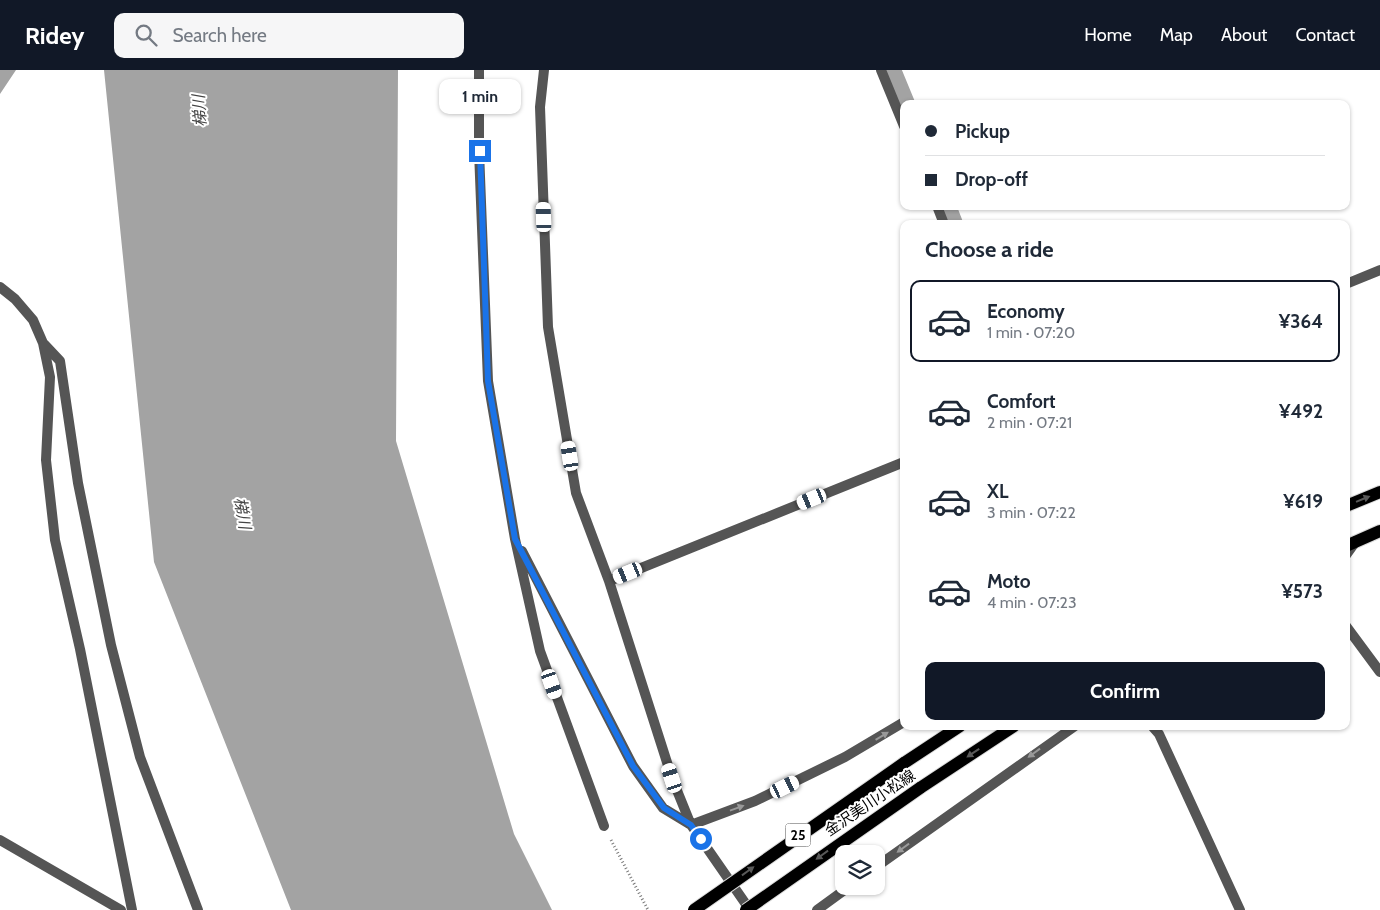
<!DOCTYPE html>
<html lang="en">
<head>
<meta charset="utf-8">
<style>
  :root { --surface:#fff; --page:#f6f6f7; --text:#1f2937; --muted:#747a83; --line:#e0e1e3; --accent:#111827 }
  body { margin:0; font-family:Cabin,"Noto Sans JP",sans-serif; background:var(--page); color:var(--text); height:100vh; display:flex; flex-direction:column; font-size:19px; white-space:nowrap }
  * { box-sizing:border-box; margin:0 }
  p { font-size:16px; color:var(--muted) }
  .icon { flex:none; width:28px; height:28px; fill:none; stroke:currentColor; stroke-width:2; stroke-linecap:round; stroke-linejoin:round }
  .map { position:relative; flex:1; overflow:hidden }
  .details { position:absolute; left:900px; top:150px; width:450px; height:510px; display:flex; flex-direction:column; background:var(--surface); border-radius:10px; box-shadow:0 1px 4px #0004 }
  .details>* { flex:none }
  .hud { position:absolute; left:900px; top:30px; width:450px; height:110px; border-radius:10px; box-shadow:0 1px 4px #0004; display:grid; align-content:center; height:110px; padding:0 25px; background:var(--surface) }
  .buttons { position:absolute; left:835px; top:775px; display:grid; gap:10px }
  .buttons a { display:grid; place-items:center; width:50px; height:50px; border-radius:10px; background:var(--surface); box-shadow:0 1px 4px #0004; font-size:25px }
  .end { position:absolute; width:22px; height:22px; margin:-11px; border:6px solid #1a73e8; background:#fff; box-shadow:0 0 0 2px #fff }
  .from { border-radius:50% }
  .bubble { position:absolute; height:35px; border-radius:10px; background:var(--surface); box-shadow:0 1px 4px #0004; font-size:16px; font-weight:700; line-height:35px; text-align:center }
  .car { position:absolute; width:15px; height:30px; margin:-15px -8px; border-radius:6px; box-shadow:0 0 4px 1px #0007; background:linear-gradient(#fff 24%,#345 0 40%,#fff 0 76%,#345 0 86%,#fff 0) }
  .hud b { display:flex; align-items:center; gap:18px; height:48px; font-size:19px }
  .hud b+b { border-top:1px solid var(--line) }
  .hud i { width:12px; height:12px; background:var(--text) }
  ul { padding:0; list-style:none }
  li { display:flex; align-items:center; gap:15px; height:82px; margin:0 10px 8px; padding:0 15px; border:2px solid transparent; border-radius:10px }
  li div { flex:1 }
  li b { display:block; font-size:19px }
  li em { font-style:normal; font-weight:700 }
  li.current { border-color:var(--accent) }
  li>.icon { width:45px; height:45px; stroke-width:1.5 }
  h2 { padding:0 25px; font-size:22px; line-height:60px }
  .cta { display:flex; gap:10px; margin-top:auto; padding:10px 25px }
  .cta a { flex:1; height:58px; border-radius:10px; background:var(--accent); color:#fff; font-size:20px; font-weight:700; line-height:58px; text-align:center }
  header { display:flex; align-items:center; gap:30px; box-sizing:border-box; height:70px; padding:0 25px; background:var(--accent); color:#fff }
  header strong { font-size:24px }
  nav { display:flex; gap:28px; margin-inline-start:auto; font-size:18px }
  .search { width:350px; height:45px; background:var(--page); display:flex; align-items:center; gap:12px; box-sizing:border-box; padding:0 18px; border-radius:10px; color:var(--muted); font-size:19px }
  .map>svg:first-child { display:block }
</style>
</head>
<body>
<header>
<strong>Ridey</strong>
<div class="search"><svg class="icon" aria-label="search" viewBox="0 0 24 24"><circle cx="10" cy="10" r="6"/><path d="M15 15l6 6"/></svg>Search here</div>
<nav><a>Home</a><a>Map</a><a>About</a><a>Contact</a></nav>
</header>
<div class="map">
<svg width="1380" height="840" viewBox="0 0 1380 840">
  <rect width="100%" height="100%" fill="#fff"/>
  <path fill="#a3a3a3" d="M0,0h16l-16,24z
    M104,0h294l-2,371 118,393 38,76h-261l-137,-348z"/>
  <g fill="none" stroke-linecap="round" stroke-linejoin="round">
    <path stroke="#a3a3a3" stroke-width="22" d="M890,0l14,34
      M945,136l7,18"/>
    <defs>
      <path id="primary" d="M1346,436l34,-14
        M1346,476l34,-15
        M904,693l56,-37
        M920,718l94,-62"/>
    </defs>
    <use href="#primary" stroke="#dbdbdb" stroke-width="14"/>
    <path stroke="#777" stroke-width="3" stroke-dasharray="1 2.5" stroke-linecap="butt" d="M611,770l37,70"/>
    <path stroke="#555" stroke-width="10" d="M479,0v81l9,230 27,158 25,112 64,175
      M544,0l-4,37 8,220 28,166 33,88 63,197 19,47 59,85
      M881,0l23,56
      M937,136l7,18
      M1346,214l34,-14
      M0,217l15,12 18,21 10,23 7,34 -4,83 9,80 25,109 52,261
      M44,274l16,17 18,122 33,162 29,112 58,153
      M522,481l111,215 30,42 28,17
      M1346,485l10,-14
      M609,511l295,-119
      M1346,556l34,46
      M1152,656l7,8 81,176
      M691,755l64,-24 90,-44 59,-35
      M0,770l121,70
      M876,797l199,-141
      M817,840l33,-24"/>
    <use href="#primary" stroke="#000" stroke-width="12"/>
    <defs>
      <path id="primary-bridge" d="M694,840l210,-147
        M746,840l174,-122"/>
    </defs>
    <use href="#primary-bridge" stroke="#dbdbdb" stroke-width="14" stroke-linecap="butt"/>
    <use href="#primary-bridge" stroke="#000" stroke-width="12"/>
  </g>
  <defs><path id="oneway-solid" d="M-6-.8H1V-3.2L6.5 0L1 3.2V.8H-6Z" transform="scale(1.25)"/></defs>
  <g fill="#595959">
    <use href="#oneway-solid" transform="translate(1363 429) rotate(-22)"/>
    <use href="#oneway-solid" transform="translate(973 683) rotate(146)"/>
    <use href="#oneway-solid" transform="translate(822 785) rotate(144)"/>
    <use href="#oneway-solid" transform="translate(748 801) rotate(-36)"/>
  </g>
  <g fill="#999">
    <use href="#oneway-solid" transform="translate(882 666) rotate(-31)"/>
    <use href="#oneway-solid" transform="translate(1034 683) rotate(144)"/>
    <use href="#oneway-solid" transform="translate(737 738) rotate(-20)"/>
    <use href="#oneway-solid" transform="translate(903 778) rotate(144)"/>
  </g>
  <g fill="none" stroke-linecap="round" stroke-linejoin="round">
    <path stroke="#1a73e8" stroke-width="6" d="M480,81l8,230 27,158 118,227 31,42 27,17 10,14"/>
  </g>
  <g text-anchor="middle" stroke-width="4" stroke-linejoin="round" paint-order="stroke">
    <rect fill="#fff" stroke="#4c4c4c" stroke-width="1" x="785.5" y="753.5" width="25" height="23" rx="4"/>
    <g font-size="14" font-weight="bold" fill="#000">
      <text x="798" y="770">25</text>
    </g>
    <g font-size="15" fill="#000" stroke="#fff">
      <text transform="translate(870 733) rotate(-34)" y="5">金沢美川小松線</text>
    </g>
    <g font-size="16" font-style="italic" fill="#444" stroke="#fff">
      <text transform="translate(199 41) rotate(-94)" y="6">梯川</text>
      <text transform="translate(243 443) rotate(80)" y="6">梯川</text>
    </g>
  </g>
</svg>
<div class="buttons">
<a><svg class="icon" aria-label="layers" viewBox="0 0 24 24"><path d="M12 4l9 5-9 5-9-5zM3 14l9 5 9-5"/></svg></a>
</div>
<i class="end from" style="left:701px;top:769px"></i>
<i class="end" style="left:480px;top:81px"></i>
<div class="bubble" style="left:439px;top:9px;width:82px">1 min</div>
<i class="car" style="left:544px;top:147px;rotate:358deg"></i>
<i class="car" style="left:570px;top:386px;rotate:351deg"></i>
<i class="car" style="left:812px;top:429px;rotate:248deg"></i>
<i class="car" style="left:628px;top:503px;rotate:248deg"></i>
<i class="car" style="left:552px;top:614px;rotate:161deg"></i>
<i class="car" style="left:672px;top:708px;rotate:342deg"></i>
<i class="car" style="left:785px;top:717px;rotate:64deg"></i>
<div class="hud">
<b><i class="from"></i>Pickup</b>
<b><i></i>Drop-off</b>
</div>
<section class="details">
<h2>Choose a ride</h2>
<ul>
<li class="current"><svg class="icon" aria-label="car" viewBox="0 0 24 24"><path d="M5 17H2v-5l4-1 3-4h7l3 4 3 1v5h-3M9 17h6M6 11h13"/><circle cx="7" cy="17" r="2"/><circle cx="17" cy="17" r="2"/></svg><div><b>Economy</b><p>1 min · 07:20</p></div><em>¥364</em></li>
<li><svg class="icon" aria-label="car" viewBox="0 0 24 24"><path d="M5 17H2v-5l4-1 3-4h7l3 4 3 1v5h-3M9 17h6M6 11h13"/><circle cx="7" cy="17" r="2"/><circle cx="17" cy="17" r="2"/></svg><div><b>Comfort</b><p>2 min · 07:21</p></div><em>¥492</em></li>
<li><svg class="icon" aria-label="car" viewBox="0 0 24 24"><path d="M5 17H2v-5l4-1 3-4h7l3 4 3 1v5h-3M9 17h6M6 11h13"/><circle cx="7" cy="17" r="2"/><circle cx="17" cy="17" r="2"/></svg><div><b>XL</b><p>3 min · 07:22</p></div><em>¥619</em></li>
<li><svg class="icon" aria-label="car" viewBox="0 0 24 24"><path d="M5 17H2v-5l4-1 3-4h7l3 4 3 1v5h-3M9 17h6M6 11h13"/><circle cx="7" cy="17" r="2"/><circle cx="17" cy="17" r="2"/></svg><div><b>Moto</b><p>4 min · 07:23</p></div><em>¥573</em></li>
</ul>
<div class="cta"><a>Confirm</a></div>
</section>
</div>
</body>
</html>
